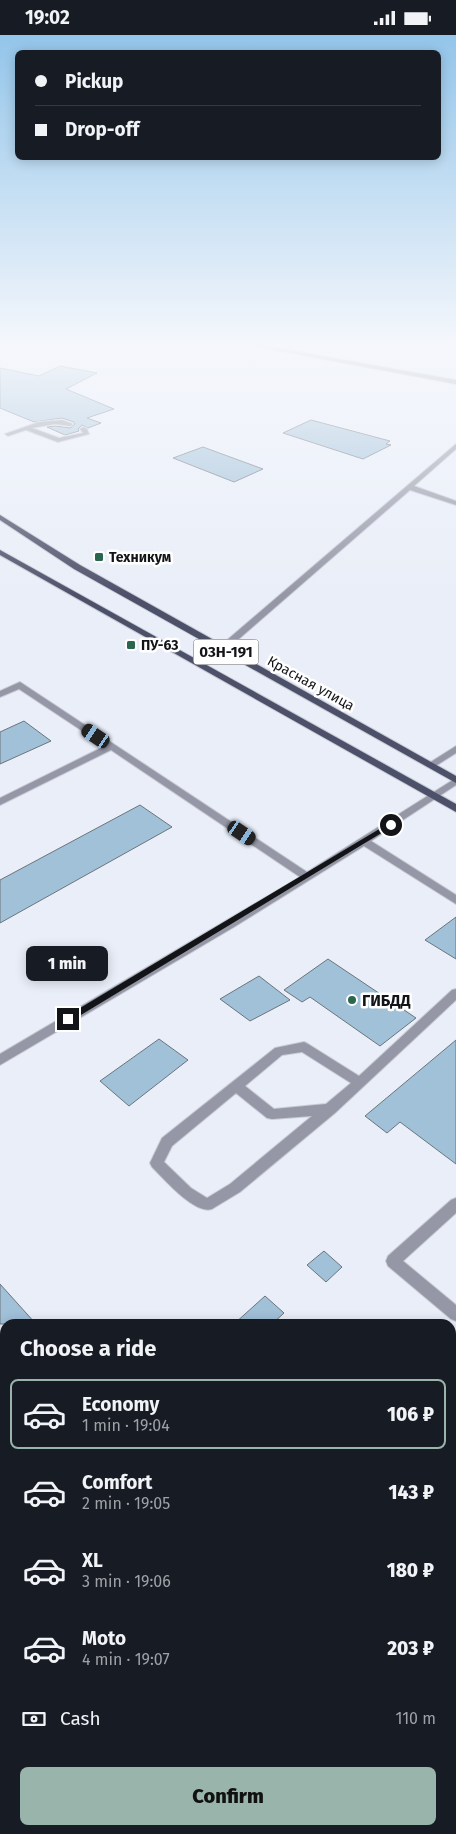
<!DOCTYPE html>
<html lang="en">
<head>
<meta charset="utf-8">
<style>
  :root { --surface:#171b24; --page:#20242c; --text:#f1f3f6; --muted:#9ea1a6; --line:#363941; --accent:#98b4ab }
  body { margin:0; font-family:"Fira Sans",sans-serif; background:var(--page); color:var(--text); height:100vh; display:flex; flex-direction:column; font-size:19px; white-space:nowrap }
  * { box-sizing:border-box; margin:0 }
  p { font-size:16px; color:var(--muted) }
  .icon { flex:none; width:28px; height:28px; fill:none; stroke:currentColor; stroke-width:2; stroke-linecap:round; stroke-linejoin:round }
  .map { position:relative; flex:1; overflow:hidden }
  .panel { position:absolute; left:0px; top:1284px; width:456px; height:516px; display:flex; flex-direction:column; background:var(--surface); border-radius:15px 15px 0 0; box-shadow:0 2px 12px #0003 }
  .panel>* { flex:none }
  .banner { position:absolute; left:15px; top:15px; width:426px; height:110px; border-radius:8px; box-shadow:0 2px 12px #0003; display:grid; align-content:center; height:110px; padding:0 20px; background:var(--surface) }
  .end { position:absolute; width:22px; height:22px; margin:-11px; border:6px solid #121417; background:#fff; box-shadow:0 0 0 2px #fff }
  .from { border-radius:50% }
  .bubble { position:absolute; height:35px; border-radius:8px; background:var(--surface); box-shadow:0 2px 12px #0003; font-size:16px; font-weight:800; line-height:35px; text-align:center }
  .car { position:absolute; width:15px; height:30px; margin:-15px -8px; border-radius:6px; box-shadow:0 0 4px 1px #0007; background:linear-gradient(#222 24%,#8ab4d8 0 40%,#222 0 76%,#8ab4d8 0 86%,#222 0) }
  .banner b { display:flex; align-items:center; gap:18px; height:48px; font-size:19px }
  .banner b+b { border-top:1px solid var(--line) }
  .banner i { width:12px; height:12px; background:var(--text) }
  ul { padding:0; list-style:none }
  li { display:flex; align-items:center; gap:15px; height:70px; margin:0 10px 8px; padding:0 10px; border:2px solid transparent; border-radius:8px }
  li div { flex:1 }
  li b { display:block; font-size:19px }
  li em { font-style:normal; font-weight:800 }
  li.on { border-color:var(--accent) }
  li>.icon { width:45px; height:45px; stroke-width:1.5 }
  h2 { padding:0 20px; font-size:22px; line-height:60px }
  .pay { display:flex; align-items:center; gap:12px; height:55px; padding:0 20px; font-size:19px }
  .pay p { margin-inline-start:auto }
  .action { display:flex; gap:10px; margin-top:auto; padding:10px 20px }
  .action a { flex:1; height:58px; border-radius:8px; background:var(--accent); color:#111; font-size:20px; font-weight:800; line-height:58px; text-align:center }
  .status { display:flex; justify-content:space-between; align-items:center; height:35px; padding:0 25px; background:var(--surface); direction:ltr }
  .status svg { height:14px; fill:currentColor }
  .map>svg:first-child { display:block }
</style>
</head>
<body>
<div class="status"><b>19:02</b><svg viewBox="0 0 49 12"><path d="M0 12V9h3v3zM5 12V6h3v6zM10 12V3h3v9zM15 12V0h3v12zM26 1h20v11H26zM47 4h2v5h-2z"/></svg></div>
<div class="map">
<svg width="456" height="1799" viewBox="0 0 456 1799">
  <rect width="100%" height="100%" fill="#e9eef8"/>
  <path fill="#a1c1d9" stroke="#6c757b" d="M60,331l37,7 -31,16 48,20 -27,9 14,5 -13,5 -6,-3 -4,4 1,2 -14,4 -18,-8 8,-1 15,2 5,-4 -1,-2 -12,-4 -28,4 -34,-14v-40l39,8z
    M311,385l79,21 -4,3 5,1 -28,14 -80,-26z
    M203,412l60,22 -29,13 -61,-24z
    M24,686l27,20 -51,23v-32z
    M140,770l32,22 -172,96v-43z
    M456,882v42l-31,-19z
    M328,924l88,59 -36,28 -70,-49 -8,5 -18,-12z
    M259,941l31,24 -40,21 -30,-22z
    M159,1004l29,21 -59,46 -29,-25z
    M456,1005v124l-56,-42 -13,11 -22,-17z
    M324,1216l18,16 -16,15 -19,-17z
    M0,1249l36,40h-36z
    M265,1261l19,17 -12,11h-38z"/>
  <g fill="none" stroke-linecap="round" stroke-linejoin="round">
    <defs>
      <path id="lane" d="M242,309h13l201,36v4z
        M62,385l11,4 -3,2 -15,-2 -23,4 27,10 24,-5 -3,-4 3,-2 4,2 2,5 -31,8 -32,-12 -18,6 -3,-2 34,-12z
        M456,409v5l-42,37 42,15v4l-46,-15 -185,161h-6v-4z
        M20,647l287,190 149,-94v7l-85,56 85,54v9l-92,-58 -130,81 -234,138v-11l300,-177 -189,-127 -111,55v-7l105,-52 -86,-57 -19,8v-6z
        M456,711v7l-22,14h-6l-2,-2z
        M456,954v11l-121,113 -95,79 -28,17c-17,6 -48,-30 -60,-42l-2,-4 12,-25 113,-90 29,-6 4,2 51,32 93,-86zM302,1017l49,31 -25,21 -52,5 -29,-23 37,-31zM236,1058l31,25 5,1 40,-3 -82,68 -23,14 -16,-10 -27,-26 8,-16z
        M456,1163v15l-53,48 53,44v16l-5,-2 -63,-53 -2,-5 2,-5 63,-56z"/>
      <path id="primary" d="M0,480l80,50 376,211v7l-382,-214 -74,-49z
        M0,515l456,254v8l-456,-257z"/>
    </defs>
    <use href="#lane" stroke="#c7cbd4" stroke-width="2"/>
    <use href="#primary" stroke="#c7cbd4" stroke-width="2"/>
    <use href="#lane" fill="#9597a6" fill-rule="evenodd"/>
    <use href="#primary" fill="#4d5069" fill-rule="evenodd"/>
  </g>
  <linearGradient id="sky" x2="0" y2="1"><stop stop-color="#93c5ea"/><stop offset="0.55" stop-color="#f5f7fc"/><stop offset="1" stop-color="#f5f7fc" stop-opacity="0"/></linearGradient>
  <rect width="456" height="561" fill="url(#sky)"/>
  <path fill="#121417" d="M391,787l2,1v3l-322,195h-6v-4z"/>
  <g fill="#2b664f" stroke="#fff" stroke-width="2">
    <rect x="94" y="517" width="10" height="10" rx="2.5"/>
    <rect x="126" y="605" width="10" height="10" rx="2.5"/>
    <circle cx="352" cy="965" r="5"/>
  </g>
  <g text-anchor="middle" stroke-width="5" stroke-linejoin="round" paint-order="stroke">
    <g font-size="14" font-weight="bold" fill="#121417" stroke="#fff" text-anchor="start">
      <text x="109" y="527">Техникум</text>
      <text x="141" y="615">ПУ-63</text>
    </g>
    <g font-size="14" fill="#121417" stroke="#fff">
      <text transform="translate(311 648) rotate(29)" y="5">Красная улица</text>
    </g>
    <rect fill="#fff" stroke="#595a5d" stroke-width="1" x="193.5" y="604.5" width="65" height="25" rx="4"/>
    <g font-size="15" font-weight="bold" fill="#121417">
      <text x="226" y="622">03Н-191</text>
    </g>
    <g font-size="16" font-weight="bold" fill="#121417" stroke="#fff" text-anchor="start">
      <text x="362" y="971">ГИБДД</text>
    </g>
  </g>
</svg>
<i class="end from" style="left:391px;top:790px"></i>
<i class="end" style="left:68px;top:984px"></i>
<div class="bubble" style="left:26px;top:911px;width:82px">1 min</div>
<i class="car" style="left:96px;top:701px;rotate:304deg"></i>
<i class="car" style="left:242px;top:798px;rotate:124deg"></i>
<div class="banner">
<b><i class="from"></i>Pickup</b>
<b><i></i>Drop-off</b>
</div>
<section class="panel">
<h2>Choose a ride</h2>
<ul>
<li class="on"><svg class="icon" aria-label="car" viewBox="0 0 24 24"><path d="M5 17H2v-5l4-1 3-4h7l3 4 3 1v5h-3M9 17h6M6 11h13"/><circle cx="7" cy="17" r="2"/><circle cx="17" cy="17" r="2"/></svg><div><b>Economy</b><p>1 min · 19:04</p></div><em>106 ₽</em></li>
<li><svg class="icon" aria-label="car" viewBox="0 0 24 24"><path d="M5 17H2v-5l4-1 3-4h7l3 4 3 1v5h-3M9 17h6M6 11h13"/><circle cx="7" cy="17" r="2"/><circle cx="17" cy="17" r="2"/></svg><div><b>Comfort</b><p>2 min · 19:05</p></div><em>143 ₽</em></li>
<li><svg class="icon" aria-label="car" viewBox="0 0 24 24"><path d="M5 17H2v-5l4-1 3-4h7l3 4 3 1v5h-3M9 17h6M6 11h13"/><circle cx="7" cy="17" r="2"/><circle cx="17" cy="17" r="2"/></svg><div><b>XL</b><p>3 min · 19:06</p></div><em>180 ₽</em></li>
<li><svg class="icon" aria-label="car" viewBox="0 0 24 24"><path d="M5 17H2v-5l4-1 3-4h7l3 4 3 1v5h-3M9 17h6M6 11h13"/><circle cx="7" cy="17" r="2"/><circle cx="17" cy="17" r="2"/></svg><div><b>Moto</b><p>4 min · 19:07</p></div><em>203 ₽</em></li>
</ul>
<div class="pay"><svg class="icon" aria-label="cash" viewBox="0 0 24 24"><path d="M3 7h18v10H3z"/><circle cx="12" cy="12" r="2"/></svg>Cash<p>110 m</p></div>
<div class="action"><a>Confirm</a></div>
</section>
</div>
</body>
</html>
